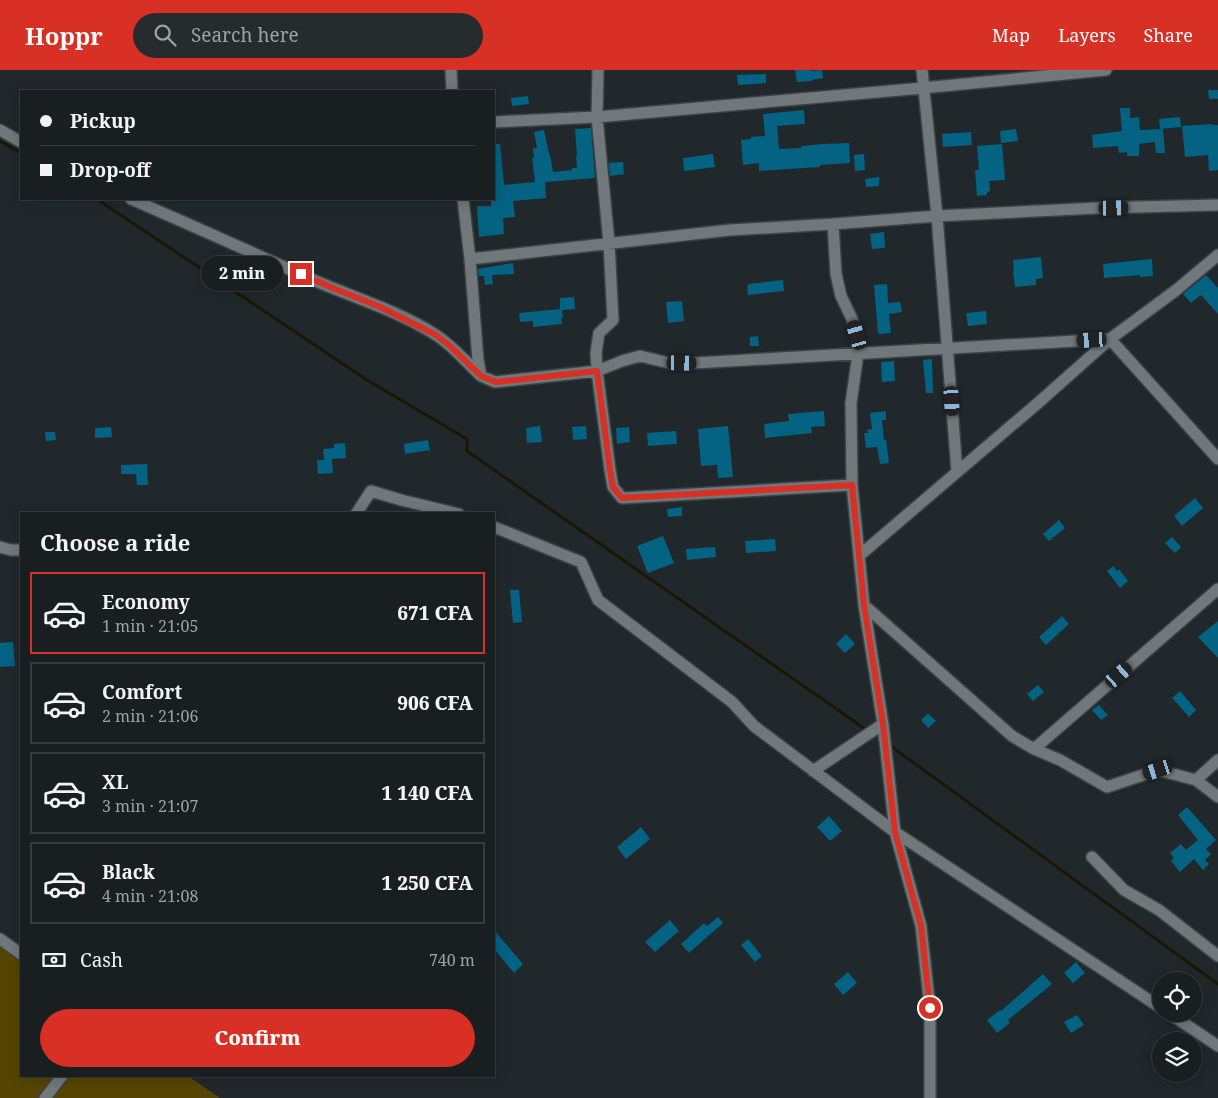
<!DOCTYPE html>
<html lang="en">
<head>
<meta charset="utf-8">
<style>
  :root { --surface:#191e20; --page:#262b2d; --text:#f1f3f6; --muted:#9fa2a5; --line:#373c3e; --accent:#d93025 }
  body { margin:0; font-family:"Noto Serif",serif; background:var(--page); color:var(--text); height:100vh; display:flex; flex-direction:column; font-size:19px; white-space:nowrap }
  * { box-sizing:border-box; margin:0 }
  p { font-size:16px; color:var(--muted) }
  .icon { flex:none; width:28px; height:28px; fill:none; stroke:currentColor; stroke-width:2; stroke-linecap:round; stroke-linejoin:round }
  .map { position:relative; flex:1; overflow:hidden }
  .panel { position:absolute; left:20px; top:442px; width:475px; height:565px; display:flex; flex-direction:column; background:var(--surface); border-radius:0px; box-shadow:0 2px 12px #0003,0 0 0 1px var(--line) }
  .panel>* { flex:none }
  .hud { position:absolute; left:20px; top:20px; width:475px; height:110px; border-radius:0px; box-shadow:0 2px 12px #0003,0 0 0 1px var(--line); display:grid; align-content:center; height:110px; padding:0 20px; background:var(--surface) }
  .controls { position:absolute; left:1152px; top:902px; display:grid; gap:10px }
  .controls a { display:grid; place-items:center; width:50px; height:50px; border-radius:50%; background:var(--surface); box-shadow:0 2px 12px #0003,0 0 0 1px var(--line); font-size:25px }
  .end { position:absolute; width:22px; height:22px; margin:-11px; border:6px solid #d93025; background:#fff; box-shadow:0 0 0 2px #fff }
  .from { border-radius:50% }
  .bubble { position:absolute; height:35px; border-radius:18px; background:var(--surface); box-shadow:0 2px 12px #0003,0 0 0 1px var(--line); font-size:16px; font-weight:800; line-height:35px; text-align:center }
  .car { position:absolute; width:15px; height:30px; margin:-15px -8px; border-radius:6px; box-shadow:0 0 4px 1px #0007; background:linear-gradient(#222 24%,#8ab4d8 0 40%,#222 0 76%,#8ab4d8 0 86%,#222 0) }
  .hud b { display:flex; align-items:center; gap:18px; height:48px; font-size:19px }
  .hud b+b { border-top:1px solid var(--line) }
  .hud i { width:12px; height:12px; background:var(--text) }
  ul { padding:0; list-style:none }
  li { display:flex; align-items:center; gap:15px; height:82px; margin:0 10px 8px; padding:0 10px; border:2px solid var(--line); border-radius:0px }
  li div { flex:1 }
  li b { display:block; font-size:19px }
  li em { font-style:normal; font-weight:800 }
  li.active { border-color:var(--accent) }
  li>.icon { width:45px; height:45px; stroke-width:1.5 }
  h2 { padding:0 20px; font-size:22px; line-height:60px }
  .pay { display:flex; align-items:center; gap:12px; height:55px; padding:0 20px; font-size:19px }
  .pay p { margin-inline-start:auto }
  .button { display:flex; gap:10px; margin-top:auto; padding:10px 20px }
  .button a { flex:1; height:58px; border-radius:30px; background:var(--accent); color:#fff; font-size:20px; font-weight:800; line-height:58px; text-align:center }
  header { display:flex; align-items:center; gap:30px; box-sizing:border-box; height:70px; padding:0 25px; background:var(--accent); color:#fff }
  header strong { font-size:24px }
  nav { display:flex; gap:28px; margin-inline-start:auto; font-size:18px }
  .search { width:350px; height:45px; background:var(--page); display:flex; align-items:center; gap:12px; box-sizing:border-box; padding:0 18px; border-radius:28px; color:var(--muted); font-size:19px }
  .map>svg:first-child { display:block }
</style>
</head>
<body>
<header>
<strong>Hoppr</strong>
<div class="search"><svg class="icon" aria-label="search" viewBox="0 0 24 24"><circle cx="10" cy="10" r="6"/><path d="M15 15l6 6"/></svg>Search here</div>
<nav><a>Map</a><a>Layers</a><a>Share</a></nav>
</header>
<div class="map">
<svg width="1218" height="1028" viewBox="0 0 1218 1028">
  <rect width="100%" height="100%" fill="#21282b"/>
  <path fill="#564502" d="M0,876l21,15v115h167l32,22h-220z"/>
  <g fill="none" stroke-linecap="round" stroke-linejoin="round">
    <path stroke="#1c1603" stroke-width="3" d="M0,71l21,12
      M97,129l270,181 100,59v12l401,280
      M888,674l330,240"/>
  </g>
  <path fill="#046282" d="M795,0h16v1l11,-1 1,8 -11,2v1l-15,1z
    M766,4v9l-28,2 -1,-10z
    M1208,20h10v9h-9z
    M528,26l1,8 -17,2 -1,-8z
    M1120,38h10v10l9,-1 1,13 23,-1 2,24h-9l-1,-11 -16,2v12h-12v-4l-8,1 -1,-7 -25,2 -1,-13 30,-4z
    M804,40l1,14 -28,2 2,23 22,-1v-2l22,-2 26,-1 1,20 -30,2v2l-61,4v-8l-16,2 -2,-25 10,-1v-2l14,-1 -2,-22z
    M1180,47l1,10 -21,2 -1,-10z
    M1211,54l1,1h6v45l-9,1 -1,-16 -23,2 -3,-31z
    M591,58l4,50 -50,4 1,16 -33,3 2,16 -12,1 1,16 -25,3 -2,-31h14v-7h3v-55h6l4,41 31,-3 -3,-24h2l-1,-10h4l-3,-16 10,-2 5,24h1l3,18 19,-2v-2h5l-1,-12h1l-2,-27z
    M1016,59l2,12 -17,2 -1,-12z
    M971,62l1,13 -29,2 -1,-13z
    M1002,74l3,36 -16,1 1,10 -3,1v3l-10,1 -2,-26h4l-2,-24z
    M713,84l2,13 -31,4 -1,-13z
    M864,84l1,16 -10,1 -1,-16z
    M623,92l1,12 -14,2 -1,-13z
    M879,107v9l-13,1 -1,-8z
    M884,162l1,16 -13,1 -2,-15z
    M1041,187l2,21 -7,1v6l-21,2 -2,-16h1l-1,-11z
    M1152,189l1,17 -13,1v-2l-36,3 -1,-14z
    M513,193l1,11 -22,1 1,9 -8,1 -1,-9h-5l-1,-7z
    M1206,205l12,13v26l-17,-19 -10,8 -8,-9z
    M783,210l1,11 -36,4 -1,-10h2v-1z
    M887,214l1,19 12,-1 2,10 -13,2 2,19 -13,1 -4,-49z
    M574,227l1,12 -13,1 1,8h-2l1,6 -29,3v-6l-13,1 -1,-9 41,-4v-11z
    M682,231l2,20 -16,2 -2,-21z
    M986,241l1,13 -19,2 -2,-13z
    M758,266l1,10h-9v-9z
    M932,289l1,34h-7l-3,-33z
    M894,291l1,20 -13,1 -1,-20z
    M824,341l1,15 -14,1 1,6 -47,5 -1,-14 25,-3 -1,-7z
    M886,341v9h-4l2,20h2l3,23 -9,1 -3,-17 -11,1 -2,-15h4l-1,-3 5,-1 -2,-16z
    M540,356l2,16 -15,1 -1,-15z
    M586,356l1,13 -14,1 -1,-13z
    M728,356l5,51 -15,1 -1,-13 -16,1 -3,-37z
    M111,357l1,10 -17,1v-10z
    M629,357l1,15 -13,2 -1,-16z
    M676,361l1,13 -29,2 -1,-13z
    M45,362h10l1,8 -10,1z
    M428,370l2,10 -25,4 -1,-10z
    M345,373l1,15 -14,1 1,14 -15,1 -1,-14h7l-1,-11 11,-1v-4z
    M147,394l1,21h-11l-1,-11h-15v-9z
    M1195,428l8,10 -21,18 -8,-10z
    M682,437v9l-14,1 -1,-8z
    M1059,450l6,8 -16,13 -6,-7z
    M663,466l11,27 -26,10 -11,-27z
    M1172,467l9,10 -6,6 -10,-10z
    M775,469l1,12 -30,2 -1,-12z
    M715,477l1,10 -29,3 -1,-11z
    M1113,496l4,5 2,-2 9,12 -8,7 -13,-17z
    M510,520h9l3,32 -9,1z
    M1062,546l7,8 -23,21 -7,-8z
    M1218,551v37l-20,-21z
    M846,564l9,10 -10,9 -9,-9z
    M13,572l2,24 -15,1v-24z
    M1038,615l6,7 -11,9 -6,-7z
    M1180,621l16,19 -7,7 -17,-19z
    M1099,635l9,10 -7,5 -9,-10z
    M928,643l8,8 -8,7 -7,-8z
    M1187,737l29,33 -10,9 5,5 -6,6 4,4 -6,6 -9,-11 -14,13 -9,-11 3,-3 -4,-5 11,-9 5,6 12,-10 -20,-25z
    M829,746l13,15 -12,10 -13,-14z
    M641,757l9,12 -24,20 -9,-12z
    M718,847l5,6 -34,30 -8,-9 23,-21 3,3z
    M670,850l9,11 -24,21 -10,-10z
    M494,860l29,34 -9,9 -20,-24z
    M748,869l14,17 -7,6 -14,-17z
    M1076,892l9,11 -12,10 -9,-10z
    M848,902l9,11 -14,12 -9,-11z
    M1043,904l9,10 -44,36 2,3 -13,10 -10,-13 13,-10 1,1z
    M1077,945l7,10 -13,8 -7,-11z"/>
  <g fill="none" stroke-linecap="round" stroke-linejoin="round">
    <defs>
      <path id="minor" d="M451,0l1,21
        M598,0l-1,47 12,126 4,77 -14,13 -3,20 1,18 13,99 3,17 9,11 230,-13
        M922,0l15,146 20,256
        M494,52l103,-5 326,-29 183,-18
        M0,60l21,12
        M131,129c60,26 120,53 180,80 41,18 88,32 125,56 17,11 30,27 45,41
        M463,129l7,60 8,101 3,16 14,6 102,-11 25,-10 18,-5 29,7h26l415,-24 108,120
        M833,154l3,50 5,22 11,23 5,16 1,19 -7,49 1,82 12,120 19,119 12,108 26,94 9,82v90
        M470,189l260,-29 103,-6 104,-8 160,-8 121,-3
        M356,444l15,-23 30,9 58,14
        M494,457l87,35 17,38 134,102 22,24 141,106 266,176
        M0,477l11,3h10
        M860,485l178,-152 72,-64 65,-48 43,-36
        M864,535l148,131 22,13 26,11 47,27 51,-17 38,10 22,17
        M1034,679l184,-160
        M813,701l70,-47
        M1196,710l22,-20
        M1092,787l32,33 35,20 59,46
        M0,869l21,15
        M1170,944l48,32
        M45,1028l17,-22"/>
    </defs>
    <use href="#minor" stroke="#3d4245" stroke-width="14"/>
    <use href="#minor" stroke="#70787c" stroke-width="11"/>
  </g>
  <g fill="none" stroke-linecap="round" stroke-linejoin="round">
    <path stroke="#d93025" stroke-width="6" d="M301,204l34,15 43,17 58,29 14,11 31,30 15,6 101,-11 13,99 3,17 9,11 230,-13 12,120 19,119 12,108 26,94 9,82"/>
  </g>
</svg>
<div class="controls">
<a><svg class="icon" aria-label="locate" viewBox="0 0 24 24"><circle cx="12" cy="12" r="6"/><path d="M12 2v4M12 18v4M2 12h4M18 12h4"/></svg></a>
<a><svg class="icon" aria-label="layers" viewBox="0 0 24 24"><path d="M12 4l9 5-9 5-9-5zM3 14l9 5 9-5"/></svg></a>
</div>
<i class="end from" style="left:930px;top:938px"></i>
<i class="end" style="left:301px;top:204px"></i>
<div class="bubble" style="left:201px;top:186px;width:82px">2 min</div>
<i class="car" style="left:1114px;top:138px;rotate:89deg"></i>
<i class="car" style="left:857px;top:265px;rotate:344deg"></i>
<i class="car" style="left:1092px;top:270px;rotate:267deg"></i>
<i class="car" style="left:682px;top:293px;rotate:91deg"></i>
<i class="car" style="left:952px;top:331px;rotate:176deg"></i>
<i class="car" style="left:1119px;top:605px;rotate:49deg"></i>
<i class="car" style="left:1158px;top:700px;rotate:252deg"></i>
<div class="hud">
<b><i class="from"></i>Pickup</b>
<b><i></i>Drop-off</b>
</div>
<section class="panel">
<h2>Choose a ride</h2>
<ul>
<li class="active"><svg class="icon" aria-label="car" viewBox="0 0 24 24"><path d="M5 17H2v-5l4-1 3-4h7l3 4 3 1v5h-3M9 17h6M6 11h13"/><circle cx="7" cy="17" r="2"/><circle cx="17" cy="17" r="2"/></svg><div><b>Economy</b><p>1 min · 21:05</p></div><em>671 CFA</em></li>
<li><svg class="icon" aria-label="car" viewBox="0 0 24 24"><path d="M5 17H2v-5l4-1 3-4h7l3 4 3 1v5h-3M9 17h6M6 11h13"/><circle cx="7" cy="17" r="2"/><circle cx="17" cy="17" r="2"/></svg><div><b>Comfort</b><p>2 min · 21:06</p></div><em>906 CFA</em></li>
<li><svg class="icon" aria-label="car" viewBox="0 0 24 24"><path d="M5 17H2v-5l4-1 3-4h7l3 4 3 1v5h-3M9 17h6M6 11h13"/><circle cx="7" cy="17" r="2"/><circle cx="17" cy="17" r="2"/></svg><div><b>XL</b><p>3 min · 21:07</p></div><em>1 140 CFA</em></li>
<li><svg class="icon" aria-label="car" viewBox="0 0 24 24"><path d="M5 17H2v-5l4-1 3-4h7l3 4 3 1v5h-3M9 17h6M6 11h13"/><circle cx="7" cy="17" r="2"/><circle cx="17" cy="17" r="2"/></svg><div><b>Black</b><p>4 min · 21:08</p></div><em>1 250 CFA</em></li>
</ul>
<div class="pay"><svg class="icon" aria-label="cash" viewBox="0 0 24 24"><path d="M3 7h18v10H3z"/><circle cx="12" cy="12" r="2"/></svg>Cash<p>740 m</p></div>
<div class="button"><a>Confirm</a></div>
</section>
</div>
</body>
</html>
